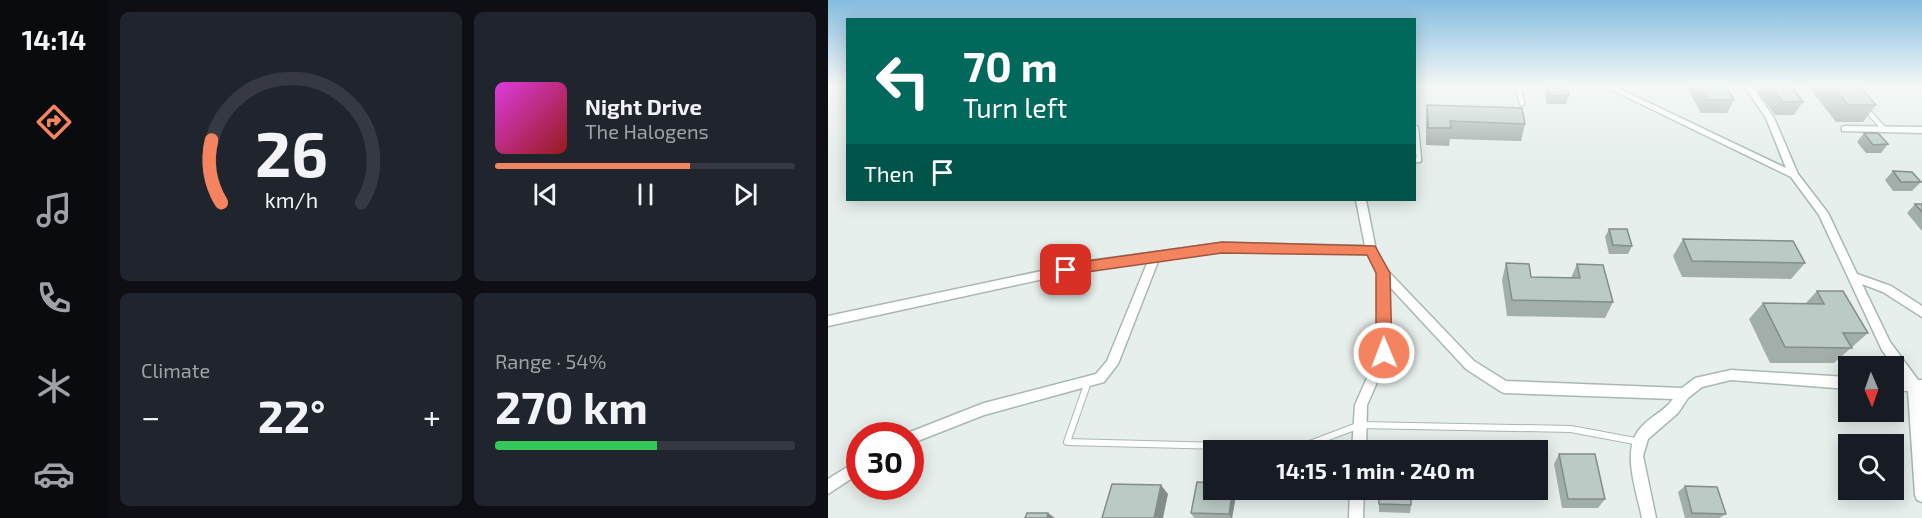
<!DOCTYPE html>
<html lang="en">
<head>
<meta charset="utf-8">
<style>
  body { margin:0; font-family:"Exo 2",sans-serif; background:#20242c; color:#f1f3f6; height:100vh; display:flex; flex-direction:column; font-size:22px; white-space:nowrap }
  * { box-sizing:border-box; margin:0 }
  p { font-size:20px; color:#9ea1a6 }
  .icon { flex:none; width:33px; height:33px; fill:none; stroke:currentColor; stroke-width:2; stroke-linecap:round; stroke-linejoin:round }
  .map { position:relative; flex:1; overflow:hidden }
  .side { display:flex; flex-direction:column; gap:12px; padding:12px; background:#0d0f14; width:720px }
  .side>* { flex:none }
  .banner { position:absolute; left:18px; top:18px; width:570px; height:183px; border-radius:0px; box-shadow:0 3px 15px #0003; background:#00695c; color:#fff; overflow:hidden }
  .needle { width:39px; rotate:178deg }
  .fabs { position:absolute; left:1010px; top:356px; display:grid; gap:12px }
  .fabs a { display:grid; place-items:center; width:66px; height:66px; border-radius:0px; background:#171b24; box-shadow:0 3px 15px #0003; font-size:30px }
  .speed { position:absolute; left:18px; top:422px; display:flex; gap:12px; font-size:30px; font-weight:700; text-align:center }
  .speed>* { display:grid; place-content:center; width:78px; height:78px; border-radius:50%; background:#171b24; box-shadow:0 3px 15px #0003; line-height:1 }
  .speed .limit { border:9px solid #d22; background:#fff; color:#111 }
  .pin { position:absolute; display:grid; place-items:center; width:51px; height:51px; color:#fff; margin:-26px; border-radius:12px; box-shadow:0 3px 9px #0006 }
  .me { position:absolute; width:66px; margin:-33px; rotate:359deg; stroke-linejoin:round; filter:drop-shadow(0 0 4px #0008) }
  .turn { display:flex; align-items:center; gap:21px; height:126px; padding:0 18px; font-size:27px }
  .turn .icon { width:78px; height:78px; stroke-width:2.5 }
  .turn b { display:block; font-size:42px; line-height:51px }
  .then { display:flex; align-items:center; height:57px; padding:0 18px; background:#0003; gap:12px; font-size:22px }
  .big { font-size:45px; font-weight:700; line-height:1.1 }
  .side .widget { flex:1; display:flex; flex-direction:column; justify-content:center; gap:9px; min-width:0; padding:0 21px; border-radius:9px; background:#20242c }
  .side .dial { align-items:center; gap:0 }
  .dial svg { height:156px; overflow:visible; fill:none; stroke:#363941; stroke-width:7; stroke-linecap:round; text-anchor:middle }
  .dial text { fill:#f1f3f6; stroke:none }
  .song { display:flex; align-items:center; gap:18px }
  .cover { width:72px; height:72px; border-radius:9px; background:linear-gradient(135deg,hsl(300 70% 55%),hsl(0 70% 35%)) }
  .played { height:6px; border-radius:3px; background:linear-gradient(90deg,#f4845f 65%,#363941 65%) }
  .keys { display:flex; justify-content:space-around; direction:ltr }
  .heat { display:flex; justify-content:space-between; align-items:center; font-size:33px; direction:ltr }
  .charge { height:9px; border-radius:4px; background:linear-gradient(90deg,#34c759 54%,#363941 0) }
  .side .tiles { flex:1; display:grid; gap:12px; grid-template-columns:repeat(2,1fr) }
  .trip { position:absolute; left:375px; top:440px; width:345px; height:60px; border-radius:0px; background:#171b24; box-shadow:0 3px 15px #0003; font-weight:700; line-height:60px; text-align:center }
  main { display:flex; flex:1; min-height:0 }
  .dock { display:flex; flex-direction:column; width:108px; justify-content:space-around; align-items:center; background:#090b0e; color:#9ea1a6 }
  .dock .icon { width:42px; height:42px }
  .dock .active { color:#f4845f }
  .dock b { font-size:27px; color:#f1f3f6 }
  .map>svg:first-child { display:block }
</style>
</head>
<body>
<main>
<nav class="dock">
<b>14:14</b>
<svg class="icon active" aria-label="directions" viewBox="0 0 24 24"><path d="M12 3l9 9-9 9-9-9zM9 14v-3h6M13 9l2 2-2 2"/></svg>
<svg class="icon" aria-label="music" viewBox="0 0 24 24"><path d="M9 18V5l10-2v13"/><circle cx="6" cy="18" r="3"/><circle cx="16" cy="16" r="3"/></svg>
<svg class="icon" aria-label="phone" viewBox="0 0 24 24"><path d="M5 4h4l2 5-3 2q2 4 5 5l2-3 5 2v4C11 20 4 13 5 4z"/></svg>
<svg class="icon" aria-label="climate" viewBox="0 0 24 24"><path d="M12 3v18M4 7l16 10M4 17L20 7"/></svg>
<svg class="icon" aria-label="car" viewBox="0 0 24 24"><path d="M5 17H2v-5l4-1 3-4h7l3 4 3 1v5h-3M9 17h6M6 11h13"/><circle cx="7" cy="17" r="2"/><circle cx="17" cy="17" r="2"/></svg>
</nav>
<section class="side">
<div class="tiles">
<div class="widget dial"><svg viewBox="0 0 100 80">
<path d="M14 69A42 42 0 1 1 86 69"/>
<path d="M14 69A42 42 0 0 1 9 37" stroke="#f4845f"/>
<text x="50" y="56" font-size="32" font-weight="700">26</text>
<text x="50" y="72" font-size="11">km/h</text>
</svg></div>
<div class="widget">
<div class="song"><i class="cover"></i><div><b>Night Drive</b><p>The Halogens</p></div></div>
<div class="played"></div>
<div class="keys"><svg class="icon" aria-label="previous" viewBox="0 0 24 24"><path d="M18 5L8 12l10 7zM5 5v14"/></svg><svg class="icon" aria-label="pause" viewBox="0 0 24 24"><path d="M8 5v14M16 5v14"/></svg><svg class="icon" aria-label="next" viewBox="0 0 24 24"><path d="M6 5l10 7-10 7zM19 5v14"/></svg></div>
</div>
<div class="widget"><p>Climate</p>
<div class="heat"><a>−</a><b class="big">22°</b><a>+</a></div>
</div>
<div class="widget"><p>Range · 54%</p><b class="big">270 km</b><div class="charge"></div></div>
</div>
</section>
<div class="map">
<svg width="1094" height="518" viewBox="0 0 1094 518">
  <rect width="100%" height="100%" fill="#e6efeb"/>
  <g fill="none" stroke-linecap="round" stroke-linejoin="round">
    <defs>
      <g id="lane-far1">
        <polyline points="690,86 694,103"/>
        <polyline points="1037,108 1056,129"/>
        <polyline points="586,160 591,160 588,128"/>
      </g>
      <polyline id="lane" points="260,382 239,442 471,448 532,425 743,429 812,442"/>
      <g id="street">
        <polygon points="776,86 786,86 958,168 938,118 916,86 924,86 946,118 970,174 1000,213 1029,274 1063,286 1094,306 1094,317 1055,292 1034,284 1062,342 1090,380 1094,380 1094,502 1089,500 1087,495 1080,391 1065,390 1065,378 1075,379 1054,350 991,215 963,177"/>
        <polygon points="1017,126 1094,127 1094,133 1014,131 1014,127"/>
        <path d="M528 200H538L548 250 559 270 646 361 678 381 854 388 867 378 903 370 1020 377V389L903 380 874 387 860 398 850 413 820 439 815 456 828 518H814C809 493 794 453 810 431 819 418 836 412 845 399L676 393 672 391 638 369 561 286 562 353 539 405 538 450H524L527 405 550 353V273L540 254 394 251 331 259 290 364 276 382 156 415 82 444V435H77V434L156 403 268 374 279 361 320 261 261 269 0 326V316L261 261 394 243 537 246Z"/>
        <polygon points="32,459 32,473 0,494 0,479"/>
        <polygon points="522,489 536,489 535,518 521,518"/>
      </g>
    </defs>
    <!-- lane-far1 casing -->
    <use href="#lane-far1" stroke="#a8b8b2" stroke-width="7"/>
    <!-- lane casing -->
    <use href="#lane" stroke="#a8b8b2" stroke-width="8"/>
    <!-- street casing -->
    <use href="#street" stroke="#a8b8b2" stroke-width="3"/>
    <!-- lane-far1 -->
    <use href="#lane-far1" stroke="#fff" stroke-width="4.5"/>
    <!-- lane -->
    <use href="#lane" stroke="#fff" stroke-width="6"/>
    <!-- street -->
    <use href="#street" fill="#fff" fill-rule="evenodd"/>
  </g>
  <!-- wall -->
  <g fill="#a1aea9">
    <polygon points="719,86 741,95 738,104 719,104 717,95"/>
    <polygon points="858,86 898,86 906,100 899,113 873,113"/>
    <polygon points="925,86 963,86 975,102 966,115 947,115"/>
    <polygon points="980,86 1031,86 1048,105 1035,122 1008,122"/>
    <polygon points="599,105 697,124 693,141 622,139 621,146 598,145 598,122"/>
    <polygon points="1036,133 1060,144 1053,153 1038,153 1029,142"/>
    <polygon points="1065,171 1093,182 1084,191 1065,191 1057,180"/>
    <polygon points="1087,204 1094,204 1094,231 1079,213"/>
    <polygon points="781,229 804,246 800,254 781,254 777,237"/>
    <polygon points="855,239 977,263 963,279 854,277 845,256"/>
    <polygon points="678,263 703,277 743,278 749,264 785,302 777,318 679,316 674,280"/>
    <polygon points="989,291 1040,333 1006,363 942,363 921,319 935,303 977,304"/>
    <polygon points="731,454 777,499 770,508 734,508 726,464"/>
    <polygon points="1020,475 1020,489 1041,489 1043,493 1038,497 1022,496 1015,479"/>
    <polygon points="857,486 898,514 892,518 857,518 850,492"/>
    <polygon points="409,489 404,518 366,518 363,513"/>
    <polygon points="551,489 583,505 582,513 551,512"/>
  </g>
  <!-- shaded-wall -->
  <g fill="#838d89">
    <polygon points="333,485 340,494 335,518 326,518"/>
    <polygon points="405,489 409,489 404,518 403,518 401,514"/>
    <polygon points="220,513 227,518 219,518"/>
  </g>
  <!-- building -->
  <g fill="#bbcac4" stroke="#838d89" stroke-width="1.5">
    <polygon points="719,86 738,86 741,95 722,96"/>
    <polygon points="872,86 898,86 906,100 879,100"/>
    <polygon points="942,86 963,86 975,102 955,102"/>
    <polygon points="1005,86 1031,86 1048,105 1020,105"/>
    <polygon points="599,105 694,108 697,124 622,121 623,128 600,128"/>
    <polygon points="1036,133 1050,133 1060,144 1045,145"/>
    <polygon points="1065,171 1084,172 1093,182 1073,182"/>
    <polygon points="1087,204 1094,204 1094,212"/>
    <polygon points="781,229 799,229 804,246 785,245"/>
    <polygon points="855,239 965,241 977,263 864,261"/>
    <polygon points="678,263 701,264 703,277 752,278 749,264 775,265 785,302 684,300"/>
    <polygon points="989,291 1015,291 1040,333 1015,333 1024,348 957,347 935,303 996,304"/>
    <polygon points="731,454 767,454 777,499 740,499"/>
    <polygon points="369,482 386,483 386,489 405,489 401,514 363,513"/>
    <polygon points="284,484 333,485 326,518 274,518"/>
    <polygon points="857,486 889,487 898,514 864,513"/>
    <polygon points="551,489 583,489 583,505 551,504"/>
    <polygon points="1026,489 1041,489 1043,493 1028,493"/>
    <polygon points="199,513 220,513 219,518 197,518"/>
  </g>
  <!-- sky -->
  <linearGradient id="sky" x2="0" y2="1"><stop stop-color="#84bce0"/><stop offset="0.54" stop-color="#f4f8f6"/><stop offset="1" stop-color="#f4f8f6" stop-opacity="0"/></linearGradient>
  <rect width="1094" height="159" fill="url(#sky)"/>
  <!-- route -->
  <polygon fill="#f4845f" stroke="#9f563e" stroke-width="1.5" points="394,242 547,246 562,273 564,353 561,357 556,359 550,357 548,353 548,273 539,255 394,253 238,275 232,270 238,264"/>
</svg>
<div class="fabs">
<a><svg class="needle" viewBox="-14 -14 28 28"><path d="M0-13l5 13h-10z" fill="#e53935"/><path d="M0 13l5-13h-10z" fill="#9ea1a6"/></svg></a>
<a><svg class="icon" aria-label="search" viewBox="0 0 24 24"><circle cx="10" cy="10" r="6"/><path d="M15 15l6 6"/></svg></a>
</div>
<div class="speed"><div class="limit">30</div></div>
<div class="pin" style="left:238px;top:270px;background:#d93025"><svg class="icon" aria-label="arrive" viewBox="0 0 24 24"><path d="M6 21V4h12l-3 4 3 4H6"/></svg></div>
<svg class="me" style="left:556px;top:353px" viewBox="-20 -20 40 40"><circle r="17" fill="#f4845f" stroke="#fff" stroke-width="3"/><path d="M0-11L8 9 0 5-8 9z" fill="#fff"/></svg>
<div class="trip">14:15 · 1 min · 240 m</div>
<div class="banner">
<div class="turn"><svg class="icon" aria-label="left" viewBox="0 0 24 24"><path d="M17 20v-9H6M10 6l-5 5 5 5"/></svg><div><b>70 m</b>Turn left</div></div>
<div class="then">Then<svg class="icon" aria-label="arrive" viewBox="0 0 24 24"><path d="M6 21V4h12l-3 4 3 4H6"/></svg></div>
</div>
</div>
</main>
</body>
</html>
